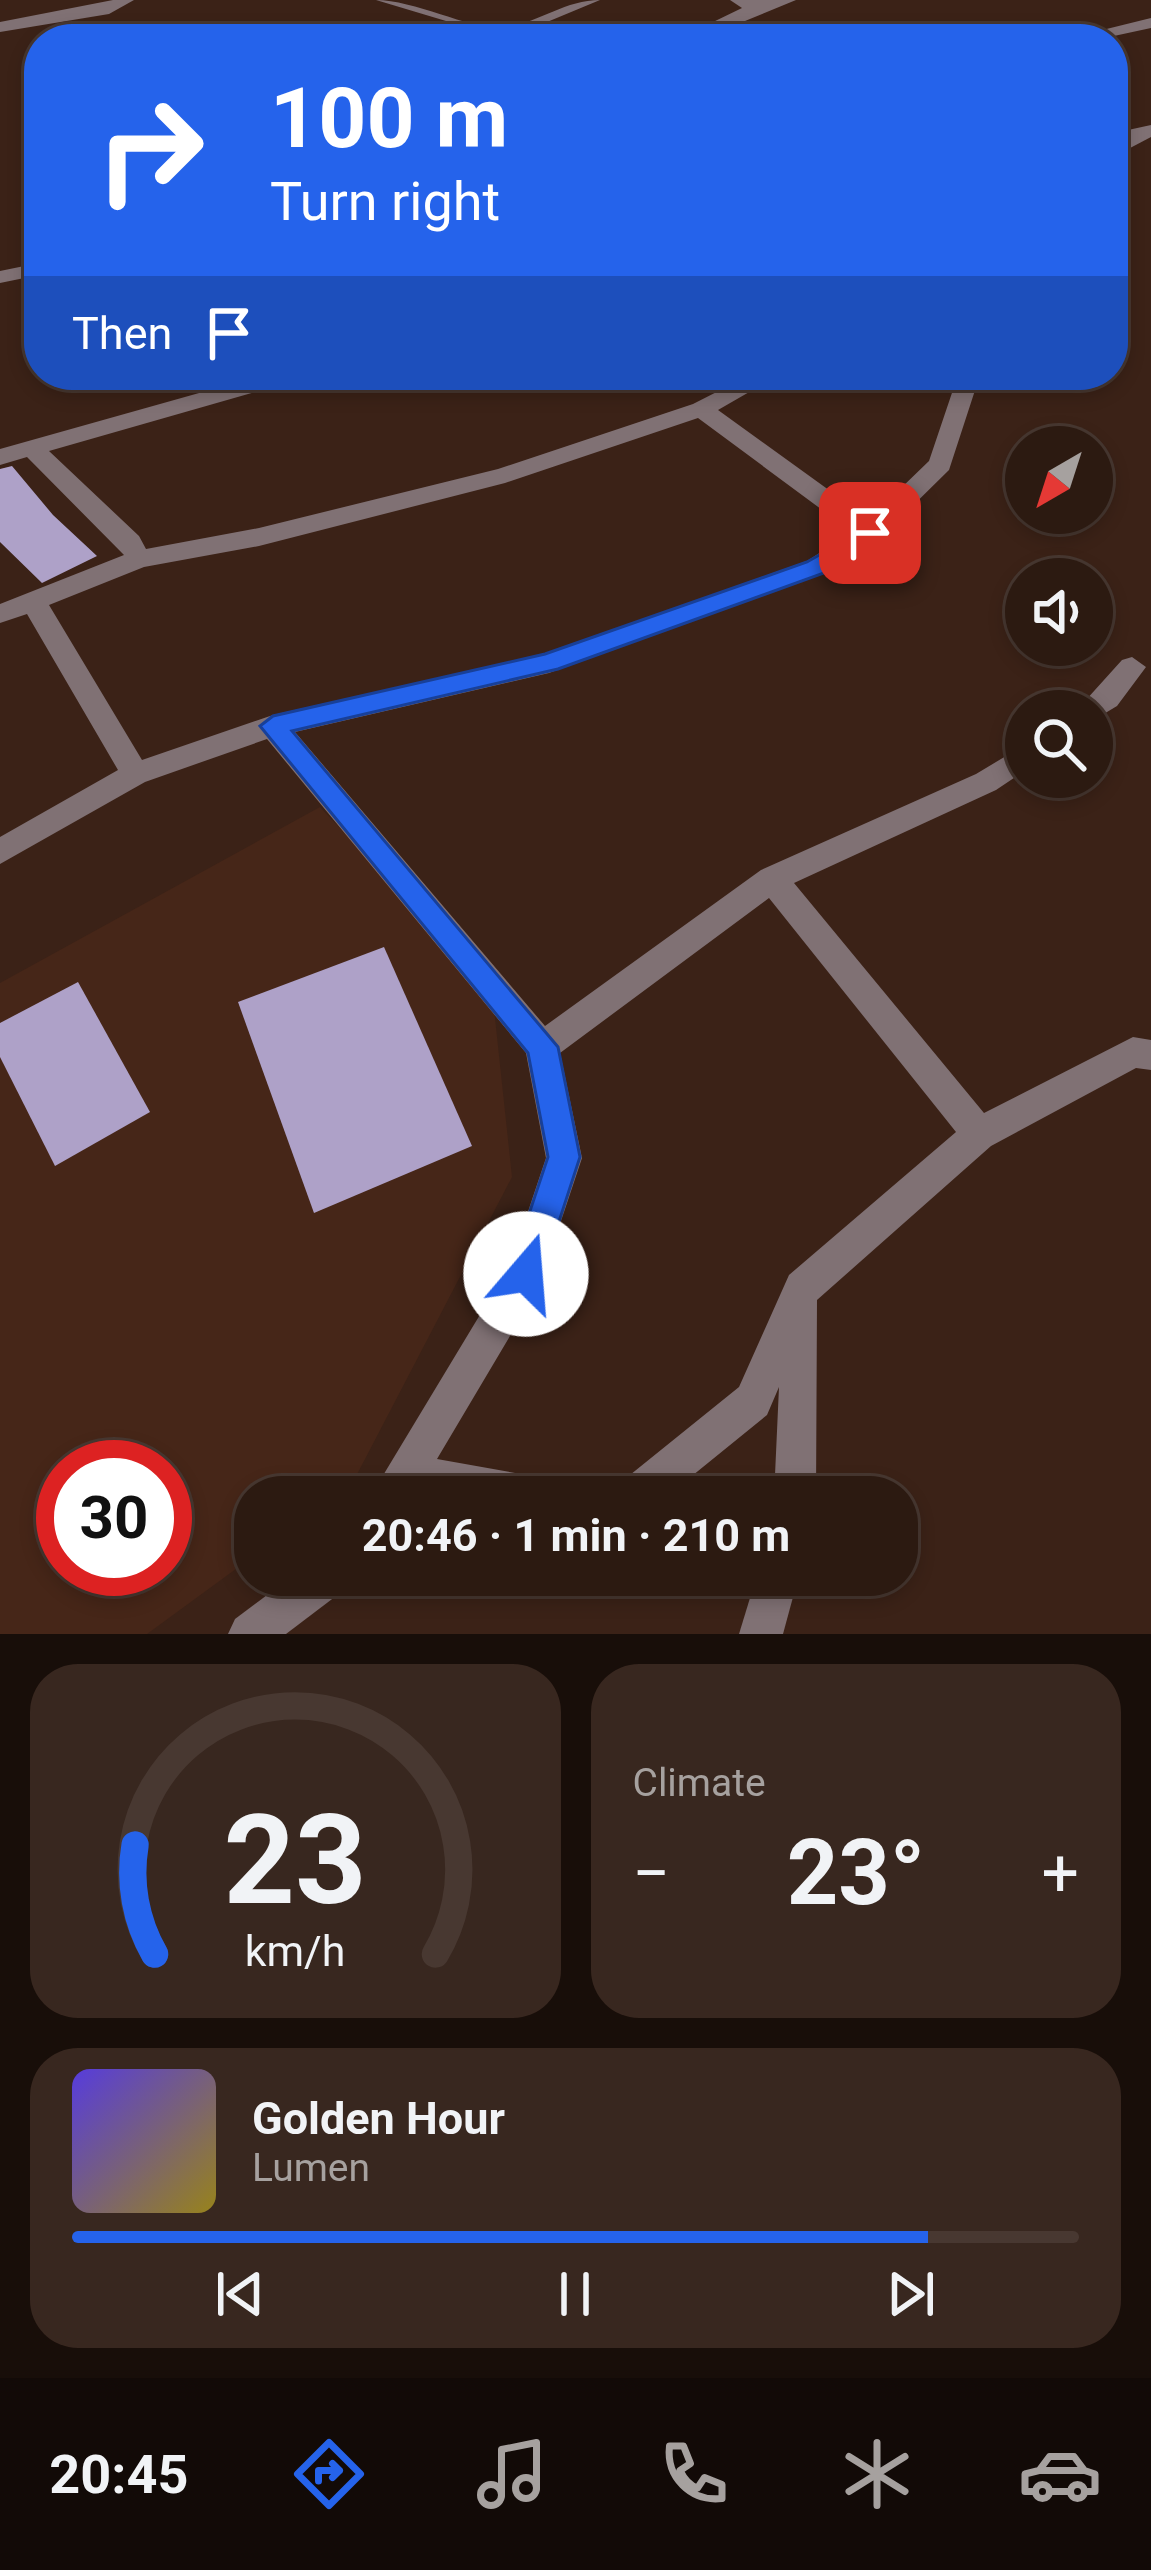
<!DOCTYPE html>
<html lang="en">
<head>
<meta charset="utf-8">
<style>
  body { margin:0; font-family:Roboto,sans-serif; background:#38271f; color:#f1f3f6; height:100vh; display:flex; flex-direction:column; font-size:45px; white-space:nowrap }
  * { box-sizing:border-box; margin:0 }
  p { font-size:39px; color:#a6a19f }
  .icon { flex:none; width:66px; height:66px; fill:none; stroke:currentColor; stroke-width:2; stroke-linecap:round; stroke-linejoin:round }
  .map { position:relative; height:1634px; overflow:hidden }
  .details { display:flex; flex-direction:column; gap:30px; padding:30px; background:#180e09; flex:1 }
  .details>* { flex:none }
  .guide { position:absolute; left:24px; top:24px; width:1104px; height:366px; border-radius:48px; box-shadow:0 6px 18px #0003,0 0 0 3px #483831; background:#2563eb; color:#fff; overflow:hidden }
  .needle { width:78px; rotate:219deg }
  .controls { position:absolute; left:1005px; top:426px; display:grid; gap:24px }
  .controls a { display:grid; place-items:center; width:108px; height:108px; border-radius:50%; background:#2c1a11; box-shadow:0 6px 18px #0003,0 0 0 3px #483831; font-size:60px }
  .speed { position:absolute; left:36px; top:1440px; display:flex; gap:24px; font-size:60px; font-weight:700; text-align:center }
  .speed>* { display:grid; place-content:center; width:156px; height:156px; border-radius:50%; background:#2c1a11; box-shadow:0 6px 18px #0003,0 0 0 3px #483831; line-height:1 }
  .speed .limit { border:18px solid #d22; background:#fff; color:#111 }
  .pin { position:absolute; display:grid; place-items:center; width:102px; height:102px; color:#fff; margin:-51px; border-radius:24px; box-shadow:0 6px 18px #0006 }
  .me { position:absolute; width:132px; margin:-66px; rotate:18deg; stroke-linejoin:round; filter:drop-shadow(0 0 9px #0008) }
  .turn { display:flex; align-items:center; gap:42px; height:252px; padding:0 48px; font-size:54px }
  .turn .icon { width:156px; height:156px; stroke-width:2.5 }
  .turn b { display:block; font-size:84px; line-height:102px }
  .then { display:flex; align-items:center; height:114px; padding:0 48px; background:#0003; gap:24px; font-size:45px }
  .big { font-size:90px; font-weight:700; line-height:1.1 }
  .details .tile { flex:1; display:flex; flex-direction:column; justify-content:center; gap:18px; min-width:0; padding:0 42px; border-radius:48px; background:#38271f }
  .details .dial { align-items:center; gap:0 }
  .dial svg { height:312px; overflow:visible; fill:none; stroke:#483831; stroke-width:7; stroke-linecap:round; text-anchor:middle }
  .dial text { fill:#f1f3f6; stroke:none }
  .song { display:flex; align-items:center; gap:36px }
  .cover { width:144px; height:144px; border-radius:18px; background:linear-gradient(135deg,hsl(250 70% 55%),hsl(50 70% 35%)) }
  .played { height:12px; border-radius:6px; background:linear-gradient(90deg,#2563eb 85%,#483831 85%) }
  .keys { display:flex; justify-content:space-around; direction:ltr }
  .heat { display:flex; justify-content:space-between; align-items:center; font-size:66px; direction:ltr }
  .details .tiles { flex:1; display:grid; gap:30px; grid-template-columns:1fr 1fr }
  .tile:last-child { grid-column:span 2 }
  .trip { position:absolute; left:234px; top:1476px; width:684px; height:120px; border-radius:48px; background:#2c1a11; box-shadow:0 6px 18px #0003,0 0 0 3px #483831; font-weight:700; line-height:120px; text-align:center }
  .tabs { display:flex; height:192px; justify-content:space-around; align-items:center; background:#120a07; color:#a6a19f }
  .tabs .icon { width:84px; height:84px }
  .tabs .on { color:#2563eb }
  .tabs b { font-size:54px; color:#f1f3f6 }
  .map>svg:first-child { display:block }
</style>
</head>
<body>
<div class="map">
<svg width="1151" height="1634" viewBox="0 0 1151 1634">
  <rect width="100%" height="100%" fill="#3b2217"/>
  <!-- built -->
  <path fill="#462618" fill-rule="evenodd" d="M320 807 492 990 512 1177 352 1484 334 1497H255V1555L147 1634H0V983ZM63 1467H165V1569H63Z"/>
  <!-- building -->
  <g fill="#aea1c8">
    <polygon points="12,466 53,515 97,556 42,583 0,542 0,469"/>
    <polygon points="384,947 472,1146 314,1213 238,1002"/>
    <polygon points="78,982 150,1112 55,1166 0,1057 0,1023"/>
  </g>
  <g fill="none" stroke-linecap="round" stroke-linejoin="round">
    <!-- minor -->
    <g fill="#807174" fill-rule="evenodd">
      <polygon points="113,0 134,0 109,14 0,32 0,22"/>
      <path d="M376 0C415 0 478 32 502 28 537 24 564 0 600 0L506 39Z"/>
      <polygon points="730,0 796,0 701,39 678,39 742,8"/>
      <polygon points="1151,18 1151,28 1100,39 1066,39"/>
      <polygon points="1151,125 1151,137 1113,157 1113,142 1128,130"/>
      <polygon points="39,263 39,275 0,283 0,271"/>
      <path d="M263 375H300L297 380 49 451 139 536 146 549 259 528 498 469 693 404 750 375H779L718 410 869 519 929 461 958 375H980L949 470 879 539 825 573 549 673 295 732 545 1026 761 870 976 774 1026 744V770L996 790 794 883 984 1113 1133 1037 1151 1040V1070L1136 1068 991 1146 817 1300 816 1497H774L779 1387 767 1415 666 1497H613L620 1483 739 1387 789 1275 956 1132 769 898 560 1053 582 1158 539 1287 437 1459 532 1476 546 1483 553 1497H370L510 1265 546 1158 526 1053 267 739 145 782 0 864V837L118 770 27 614 0 623V604L124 555 27 457 0 465V449ZM698 418 852 532 807 561 545 654 273 715 142 760 49 605 144 567 259 546 505 483Z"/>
      <polygon points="1132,657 1146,667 1117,706 1092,721 1092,711 1076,711 1122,660"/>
      <polygon points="294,1575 350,1575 344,1590 286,1634 228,1634 235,1619"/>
      <polygon points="757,1575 799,1575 783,1634 739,1634"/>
    </g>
  </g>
  <!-- route -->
  <polygon fill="#2563eb" stroke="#184099" stroke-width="3" points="870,526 882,533 878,539 824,573 558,669 292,731 558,1047 580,1157 538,1286 526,1291 514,1286 509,1274 548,1157 528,1053 260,726 273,716 545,654 807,562"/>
</svg>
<div class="controls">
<a><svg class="needle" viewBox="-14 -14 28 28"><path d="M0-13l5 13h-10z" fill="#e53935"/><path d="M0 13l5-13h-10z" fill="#a6a19f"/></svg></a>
<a><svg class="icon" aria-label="sound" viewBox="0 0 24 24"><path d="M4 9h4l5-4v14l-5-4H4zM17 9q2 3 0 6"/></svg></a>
<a><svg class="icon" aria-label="search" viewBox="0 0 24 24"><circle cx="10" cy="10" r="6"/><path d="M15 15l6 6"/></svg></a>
</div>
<div class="speed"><div class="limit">30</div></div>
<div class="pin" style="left:870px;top:533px;background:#d93025"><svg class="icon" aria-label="arrive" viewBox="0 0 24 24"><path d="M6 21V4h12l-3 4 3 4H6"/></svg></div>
<svg class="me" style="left:526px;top:1274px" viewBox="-20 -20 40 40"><circle r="19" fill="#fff"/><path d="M0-13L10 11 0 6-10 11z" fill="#2563eb"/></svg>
<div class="trip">20:46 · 1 min · 210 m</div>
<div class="guide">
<div class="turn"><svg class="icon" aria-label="right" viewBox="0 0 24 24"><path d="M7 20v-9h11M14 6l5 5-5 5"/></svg><div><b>100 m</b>Turn right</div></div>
<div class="then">Then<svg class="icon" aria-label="arrive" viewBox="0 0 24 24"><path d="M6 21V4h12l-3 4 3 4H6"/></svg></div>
</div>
</div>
<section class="details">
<div class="tiles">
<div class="tile dial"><svg viewBox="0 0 100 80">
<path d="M14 69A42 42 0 1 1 86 69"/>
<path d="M14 69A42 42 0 0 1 9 41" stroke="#2563eb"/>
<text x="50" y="56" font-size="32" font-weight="700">23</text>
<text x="50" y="72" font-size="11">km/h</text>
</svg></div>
<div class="tile"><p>Climate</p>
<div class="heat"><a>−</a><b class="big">23°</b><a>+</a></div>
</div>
<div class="tile">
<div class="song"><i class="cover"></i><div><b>Golden Hour</b><p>Lumen</p></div></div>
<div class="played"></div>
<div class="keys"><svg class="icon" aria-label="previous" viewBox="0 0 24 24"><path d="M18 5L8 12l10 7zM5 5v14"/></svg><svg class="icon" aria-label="pause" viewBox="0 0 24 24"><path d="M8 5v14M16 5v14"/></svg><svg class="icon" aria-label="next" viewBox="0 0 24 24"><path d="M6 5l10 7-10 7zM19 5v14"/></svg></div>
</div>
</div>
</section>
<nav class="tabs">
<b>20:45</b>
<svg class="icon on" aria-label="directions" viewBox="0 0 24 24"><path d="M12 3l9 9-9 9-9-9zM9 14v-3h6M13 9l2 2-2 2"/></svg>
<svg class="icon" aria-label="music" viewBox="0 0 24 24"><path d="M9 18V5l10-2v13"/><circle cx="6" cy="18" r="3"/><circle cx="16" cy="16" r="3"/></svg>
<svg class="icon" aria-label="phone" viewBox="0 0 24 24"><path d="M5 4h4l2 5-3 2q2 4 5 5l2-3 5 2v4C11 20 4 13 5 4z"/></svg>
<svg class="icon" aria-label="climate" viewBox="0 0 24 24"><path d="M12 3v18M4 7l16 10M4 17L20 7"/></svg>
<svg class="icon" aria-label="car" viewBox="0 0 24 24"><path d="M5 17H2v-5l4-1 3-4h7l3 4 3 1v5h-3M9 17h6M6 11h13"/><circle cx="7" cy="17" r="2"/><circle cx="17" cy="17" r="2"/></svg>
</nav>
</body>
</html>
